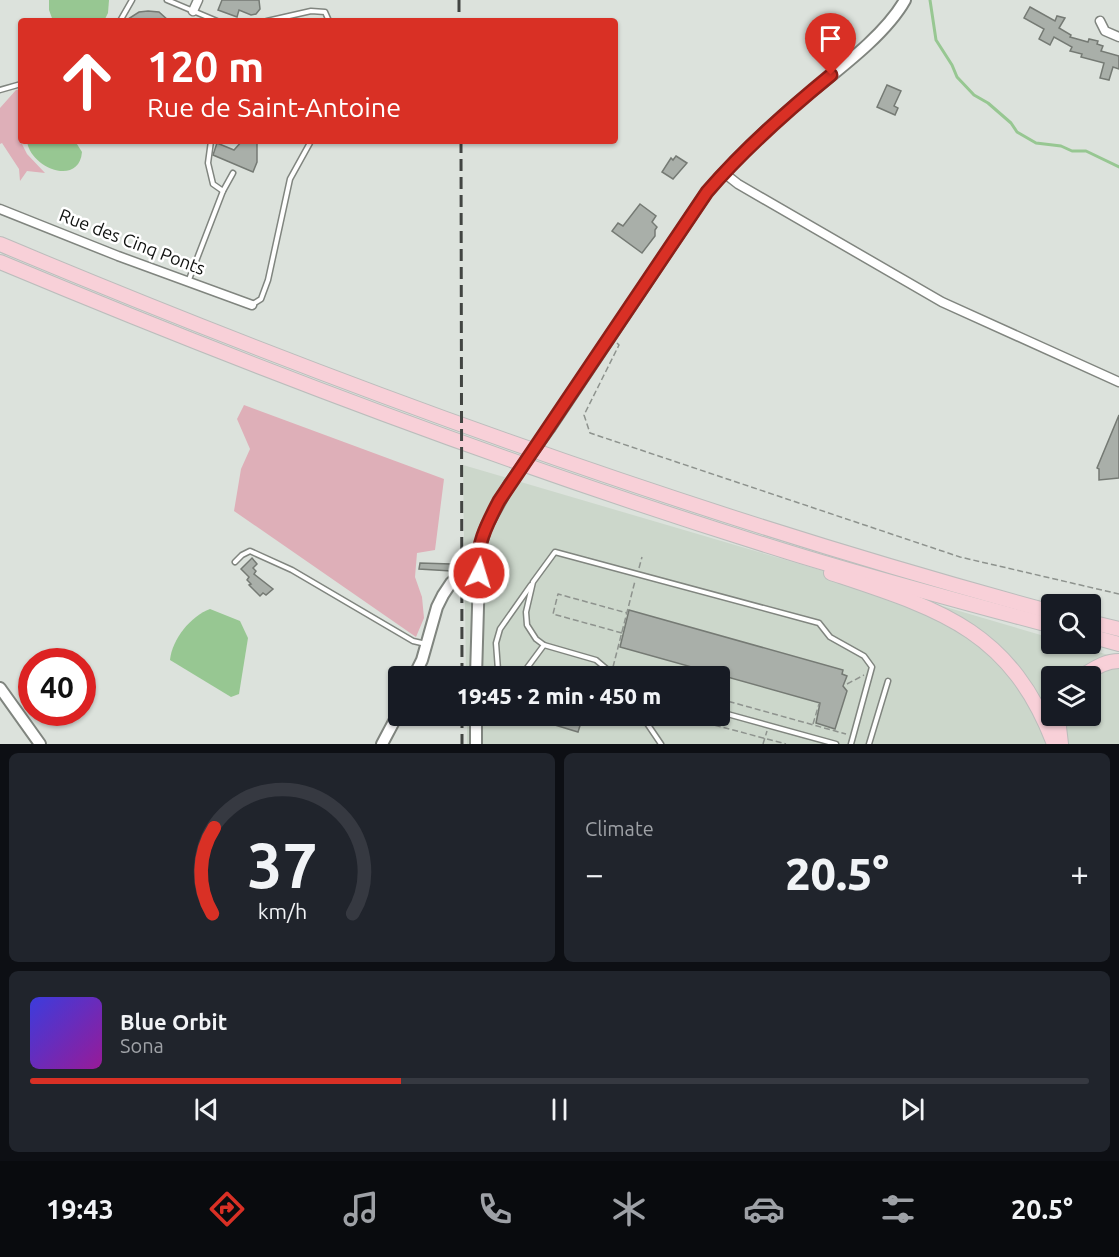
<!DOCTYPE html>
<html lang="en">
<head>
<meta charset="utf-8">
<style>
  body { margin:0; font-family:Ubuntu,sans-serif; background:#20242c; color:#f1f3f6; height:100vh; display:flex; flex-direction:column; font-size:22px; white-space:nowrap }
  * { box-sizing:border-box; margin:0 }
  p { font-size:20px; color:#9ea1a6 }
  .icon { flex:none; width:33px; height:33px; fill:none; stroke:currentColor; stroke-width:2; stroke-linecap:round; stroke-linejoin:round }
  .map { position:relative; height:744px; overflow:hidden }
  .side { display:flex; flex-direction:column; gap:9px; padding:9px; background:#0d0f14; flex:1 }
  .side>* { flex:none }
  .banner { position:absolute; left:18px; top:18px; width:600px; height:126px; border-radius:6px; box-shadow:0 2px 4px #0004; background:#d93025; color:#fff; overflow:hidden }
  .fabs { position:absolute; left:1041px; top:594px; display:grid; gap:12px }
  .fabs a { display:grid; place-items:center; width:60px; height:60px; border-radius:6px; background:#171b24; box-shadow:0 2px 4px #0004; font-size:30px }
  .speed { position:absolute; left:18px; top:648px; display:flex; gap:12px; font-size:30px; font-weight:700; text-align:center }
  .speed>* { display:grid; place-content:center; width:78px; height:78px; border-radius:50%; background:#171b24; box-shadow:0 2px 4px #0004; line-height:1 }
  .speed .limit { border:9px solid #d22; background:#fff; color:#111 }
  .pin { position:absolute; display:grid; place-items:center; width:51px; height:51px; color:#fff; margin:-62px -26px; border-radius:50% 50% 50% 0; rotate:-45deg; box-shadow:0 0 6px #0007 }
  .pin .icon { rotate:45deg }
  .me { position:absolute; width:66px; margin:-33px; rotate:5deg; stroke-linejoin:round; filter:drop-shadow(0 0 4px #0008) }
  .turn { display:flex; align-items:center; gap:21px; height:126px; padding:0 30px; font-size:27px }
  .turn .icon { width:78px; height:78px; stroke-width:2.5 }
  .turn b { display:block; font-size:42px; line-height:51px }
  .big { font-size:45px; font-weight:800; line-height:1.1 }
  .side .tile { flex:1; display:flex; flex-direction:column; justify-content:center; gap:9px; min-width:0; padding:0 21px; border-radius:9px; background:#20242c }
  .side .dial { align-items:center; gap:0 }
  .dial svg { height:156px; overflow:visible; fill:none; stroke:#363941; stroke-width:7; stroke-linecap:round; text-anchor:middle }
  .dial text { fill:#f1f3f6; stroke:none }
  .song { display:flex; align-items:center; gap:18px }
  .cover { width:72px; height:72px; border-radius:9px; background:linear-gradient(135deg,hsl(240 70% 55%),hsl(300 70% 35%)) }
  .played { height:6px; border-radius:3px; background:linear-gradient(90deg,#d93025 35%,#363941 35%) }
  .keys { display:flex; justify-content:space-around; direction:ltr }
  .heat { display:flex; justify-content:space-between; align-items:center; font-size:33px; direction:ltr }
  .side .tiles { flex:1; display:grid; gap:9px; grid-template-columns:1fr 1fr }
  .tile:last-child { grid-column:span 2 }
  .trip { position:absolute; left:388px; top:666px; width:342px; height:60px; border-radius:6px; background:#171b24; box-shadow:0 2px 4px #0004; font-weight:800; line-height:60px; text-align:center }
  .tab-bar { display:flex; height:96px; justify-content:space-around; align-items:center; background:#090b0e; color:#9ea1a6 }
  .tab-bar .icon { width:42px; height:42px }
  .tab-bar .active { color:#d93025 }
  .tab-bar b { font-size:27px; color:#f1f3f6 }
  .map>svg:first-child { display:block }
</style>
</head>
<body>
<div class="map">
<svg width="1119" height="744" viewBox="0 0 1119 744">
  <rect width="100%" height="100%" fill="#dce2dc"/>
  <!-- built -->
  <path fill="#ccd7cb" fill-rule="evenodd" d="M463 465 1051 638 1052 644H1070L1119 658V744H467V716H720V676H466ZM1052 676H1090V716H1052Z"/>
  <!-- green -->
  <g fill="#deafb8">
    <polygon points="16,90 21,90 21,130 18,136 27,154 45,173 27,171 20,181 19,169 2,143 0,144 0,108"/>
    <polygon points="244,405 444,479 435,550 417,553 415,577 422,597 424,618 416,637 234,511 241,469 250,449 237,419"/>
  </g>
  <!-- water -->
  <g fill="#97c792">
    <polygon points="49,0 109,0 108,13 104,21 53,21 49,10"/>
    <path d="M27 141H75L82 152C79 187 30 168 27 141Z"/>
    <path d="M210 609 240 621 248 638 239 694 231 697 170 660C172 639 191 616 210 609Z"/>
  </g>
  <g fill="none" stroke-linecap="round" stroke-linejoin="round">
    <!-- stream -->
    <polyline stroke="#97c792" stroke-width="3" points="930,0 936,40 952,65 957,77 974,95 988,103 1011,123 1017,132 1036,143 1061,146 1072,151 1086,151 1119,167"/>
  </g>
  <!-- building -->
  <g fill="#a9afa9" stroke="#757a74" stroke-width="1.5">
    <polygon points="222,0 259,0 260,9 256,14 251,15 239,10 237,17 218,10"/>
    <polygon points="1030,7 1055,21 1057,16 1065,18 1059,28 1071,35 1070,37 1088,42 1089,39 1098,41 1097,44 1103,46 1101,51 1119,56 1119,69 1113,67 1109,80 1100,78 1104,63 1081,57 1082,54 1070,51 1072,47 1054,37 1050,45 1039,39 1044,29 1024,18"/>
    <polygon points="148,11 159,12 169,21 125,21 139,12"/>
    <polygon points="887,85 901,91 894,106 898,108 895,115 877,107"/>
    <polygon points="242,141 257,141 257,162 253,172 213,155 217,143 234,150"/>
    <polygon points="676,156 687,163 673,179 662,172 671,158 673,160"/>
    <polygon points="640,204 656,216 652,222 657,227 655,230 655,236 642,253 612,231 618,223 623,226"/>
    <polygon points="1119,415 1119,478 1099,480 1099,469 1097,468"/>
    <polygon points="252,558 257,564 253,568 256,571 254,574 273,589 266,595 263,593 260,596 249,585 251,584 247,580 249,577 241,569"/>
    <polygon points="420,563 451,564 451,571 419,569"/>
    <polygon points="629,610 843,670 842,674 847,676 843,686 847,691 835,729 816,723 820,703 620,647"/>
    <polygon points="547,716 583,716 578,732 545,722"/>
  </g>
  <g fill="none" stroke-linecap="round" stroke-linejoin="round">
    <defs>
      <g id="service">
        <polyline points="167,0 217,21"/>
        <polyline points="120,21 132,0"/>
        <polyline points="267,21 311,11 325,12 329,21"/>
        <polyline points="0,90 21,84"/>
        <polyline points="211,141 208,163 213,184 223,191 233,173"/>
        <polyline points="188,282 223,191"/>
        <polyline points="253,304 261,299 268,280 290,179 311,141"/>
        <polyline points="235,562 242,555 250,551 292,570 413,641 426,644"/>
        <polyline points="531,585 500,629 496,643 498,670 521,676 544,645"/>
        <polyline points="615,676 596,660 544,645 536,639 527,625 526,612 533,582 555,552 819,623 830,637 864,656 872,667 851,744"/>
        <polyline points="720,712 836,744"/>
        <polyline points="642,716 661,744"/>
        <polyline points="869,744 888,681"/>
      </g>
      <g id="minor">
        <polyline points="193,11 198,0"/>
        <polyline points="1100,21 1105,31 1119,37"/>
        <polyline points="724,173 738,184 942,302 1119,382"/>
        <polyline points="0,209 118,256 252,305"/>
      </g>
      <g id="tertiary">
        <path d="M550 427 707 192C732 163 759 136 788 111 823 80 882 41 905 0"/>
        <polyline points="414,676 422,660 437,607 443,595 451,583 476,560 486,527 509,485"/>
        <polyline points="476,676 479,573 476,560"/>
        <polyline points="0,688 40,744"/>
        <polyline points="476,716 476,744"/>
        <polyline points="382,744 399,712"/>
      </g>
      <g id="trunk">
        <path d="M0 244C343 388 692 515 1052 612"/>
        <path d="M0 262C258 370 520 469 788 552 875 579 963 602 1052 626"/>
        <path d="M831 573C939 609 1010 629 1054 744"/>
        <polyline points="1090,622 1119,629"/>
        <polyline points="1090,636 1119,644"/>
        <path d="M1082 676C1094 669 1104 661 1119 661"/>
        <polyline points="1060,716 1059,727 1061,744"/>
      </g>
    </defs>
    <!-- service casing -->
    <use href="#service" stroke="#80857f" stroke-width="7"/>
    <!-- minor casing -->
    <use href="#minor" stroke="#80857f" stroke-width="11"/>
    <!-- tertiary casing -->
    <use href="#tertiary" stroke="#80857f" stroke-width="14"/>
    <!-- trunk casing -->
    <use href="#trunk" stroke="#bcbdbc" stroke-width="16"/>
    <!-- path -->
    <g stroke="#8e938e" stroke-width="1.5" stroke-dasharray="6 3" stroke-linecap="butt">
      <polyline points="617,343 619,345 584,415 590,433 960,557 1119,594"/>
      <polyline points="639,568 642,557"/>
      <polyline points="622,633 553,614 558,594 627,613"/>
      <polyline points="613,667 635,581"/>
      <polyline points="622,672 638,676"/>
      <polyline points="847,684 864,675"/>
      <polyline points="720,699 846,734"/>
      <polyline points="680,716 786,744"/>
      <polyline points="813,724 819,704"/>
      <polyline points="763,744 767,731"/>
    </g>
    <!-- service -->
    <use href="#service" stroke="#fff" stroke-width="4"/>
    <!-- minor -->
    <use href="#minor" stroke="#fff" stroke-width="8"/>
    <!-- tertiary -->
    <use href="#tertiary" stroke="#fff" stroke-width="10"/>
    <!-- trunk -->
    <use href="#trunk" stroke="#f8d0d8" stroke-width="14"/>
    <!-- rail -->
    <g stroke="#424542" stroke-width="3" stroke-dasharray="12 6" stroke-linecap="butt">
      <polyline points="459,0 459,21"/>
      <polyline points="461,141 462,676"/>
      <polyline points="462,716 462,744"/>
    </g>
    <defs>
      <polyline id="tertiary-bridge" points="509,485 550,427"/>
    </defs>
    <!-- tertiary-bridge casing -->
    <use href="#tertiary-bridge" stroke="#80857f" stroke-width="14" stroke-linecap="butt"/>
    <!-- tertiary-bridge -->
    <use href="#tertiary-bridge" stroke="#fff" stroke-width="10"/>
  </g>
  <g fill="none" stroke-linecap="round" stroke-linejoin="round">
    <defs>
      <path id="route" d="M479 573C474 548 488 522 499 501L707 192C744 149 787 111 831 75"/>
    </defs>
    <!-- route casing -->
    <use href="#route" stroke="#8d1f18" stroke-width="15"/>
    <!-- route -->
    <use href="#route" stroke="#d93025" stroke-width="10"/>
  </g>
  <g text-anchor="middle" stroke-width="5" stroke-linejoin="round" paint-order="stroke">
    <!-- street labels -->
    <g font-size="18" fill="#101210" stroke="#fff">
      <text transform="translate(132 242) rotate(21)" y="6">Rue des Cinq Ponts</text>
    </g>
  </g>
</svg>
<div class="fabs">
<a><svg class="icon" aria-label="search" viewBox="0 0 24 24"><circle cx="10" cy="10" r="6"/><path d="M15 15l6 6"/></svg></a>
<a><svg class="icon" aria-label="layers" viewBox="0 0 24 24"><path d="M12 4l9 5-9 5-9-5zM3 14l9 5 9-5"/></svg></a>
</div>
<div class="speed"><div class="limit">40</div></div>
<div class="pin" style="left:831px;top:75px;background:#d93025"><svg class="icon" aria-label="arrive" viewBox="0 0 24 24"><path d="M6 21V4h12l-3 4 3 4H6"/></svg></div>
<svg class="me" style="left:479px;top:573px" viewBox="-20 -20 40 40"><circle r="17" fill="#d93025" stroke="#fff" stroke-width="3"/><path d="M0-11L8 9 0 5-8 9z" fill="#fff"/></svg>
<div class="trip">19:45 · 2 min · 450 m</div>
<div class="banner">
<div class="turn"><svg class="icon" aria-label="ahead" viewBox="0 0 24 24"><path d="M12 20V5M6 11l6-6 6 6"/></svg><div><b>120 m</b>Rue de Saint-Antoine</div></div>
</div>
</div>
<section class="side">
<div class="tiles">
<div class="tile dial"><svg viewBox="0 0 100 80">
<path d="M14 69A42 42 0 1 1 86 69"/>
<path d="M14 69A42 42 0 0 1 15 25" stroke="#d93025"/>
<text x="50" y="56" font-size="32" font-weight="700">37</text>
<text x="50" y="72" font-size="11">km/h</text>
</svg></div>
<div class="tile"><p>Climate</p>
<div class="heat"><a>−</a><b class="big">20.5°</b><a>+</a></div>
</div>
<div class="tile">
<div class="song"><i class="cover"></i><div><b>Blue Orbit</b><p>Sona</p></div></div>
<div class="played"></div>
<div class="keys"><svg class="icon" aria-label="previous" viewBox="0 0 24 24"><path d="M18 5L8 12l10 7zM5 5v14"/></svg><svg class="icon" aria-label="pause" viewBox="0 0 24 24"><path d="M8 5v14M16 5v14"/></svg><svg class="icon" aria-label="next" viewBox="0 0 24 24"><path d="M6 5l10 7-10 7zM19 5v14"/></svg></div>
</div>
</div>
</section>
<nav class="tab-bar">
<b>19:43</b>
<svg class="icon active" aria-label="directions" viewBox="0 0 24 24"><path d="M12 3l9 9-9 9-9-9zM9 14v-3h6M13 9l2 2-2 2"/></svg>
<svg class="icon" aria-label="music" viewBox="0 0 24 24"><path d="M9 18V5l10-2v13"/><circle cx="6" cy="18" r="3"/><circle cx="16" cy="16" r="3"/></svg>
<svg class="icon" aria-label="phone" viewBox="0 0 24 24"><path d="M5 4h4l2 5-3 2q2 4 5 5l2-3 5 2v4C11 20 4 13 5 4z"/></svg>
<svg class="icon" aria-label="climate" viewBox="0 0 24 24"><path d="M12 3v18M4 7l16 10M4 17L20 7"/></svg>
<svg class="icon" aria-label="car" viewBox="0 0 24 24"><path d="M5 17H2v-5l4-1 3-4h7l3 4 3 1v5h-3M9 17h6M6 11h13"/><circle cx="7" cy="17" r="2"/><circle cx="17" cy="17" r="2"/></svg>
<svg class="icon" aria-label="filters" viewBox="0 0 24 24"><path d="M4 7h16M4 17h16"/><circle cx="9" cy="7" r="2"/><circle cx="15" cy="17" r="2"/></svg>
<b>20.5°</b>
</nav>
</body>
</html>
